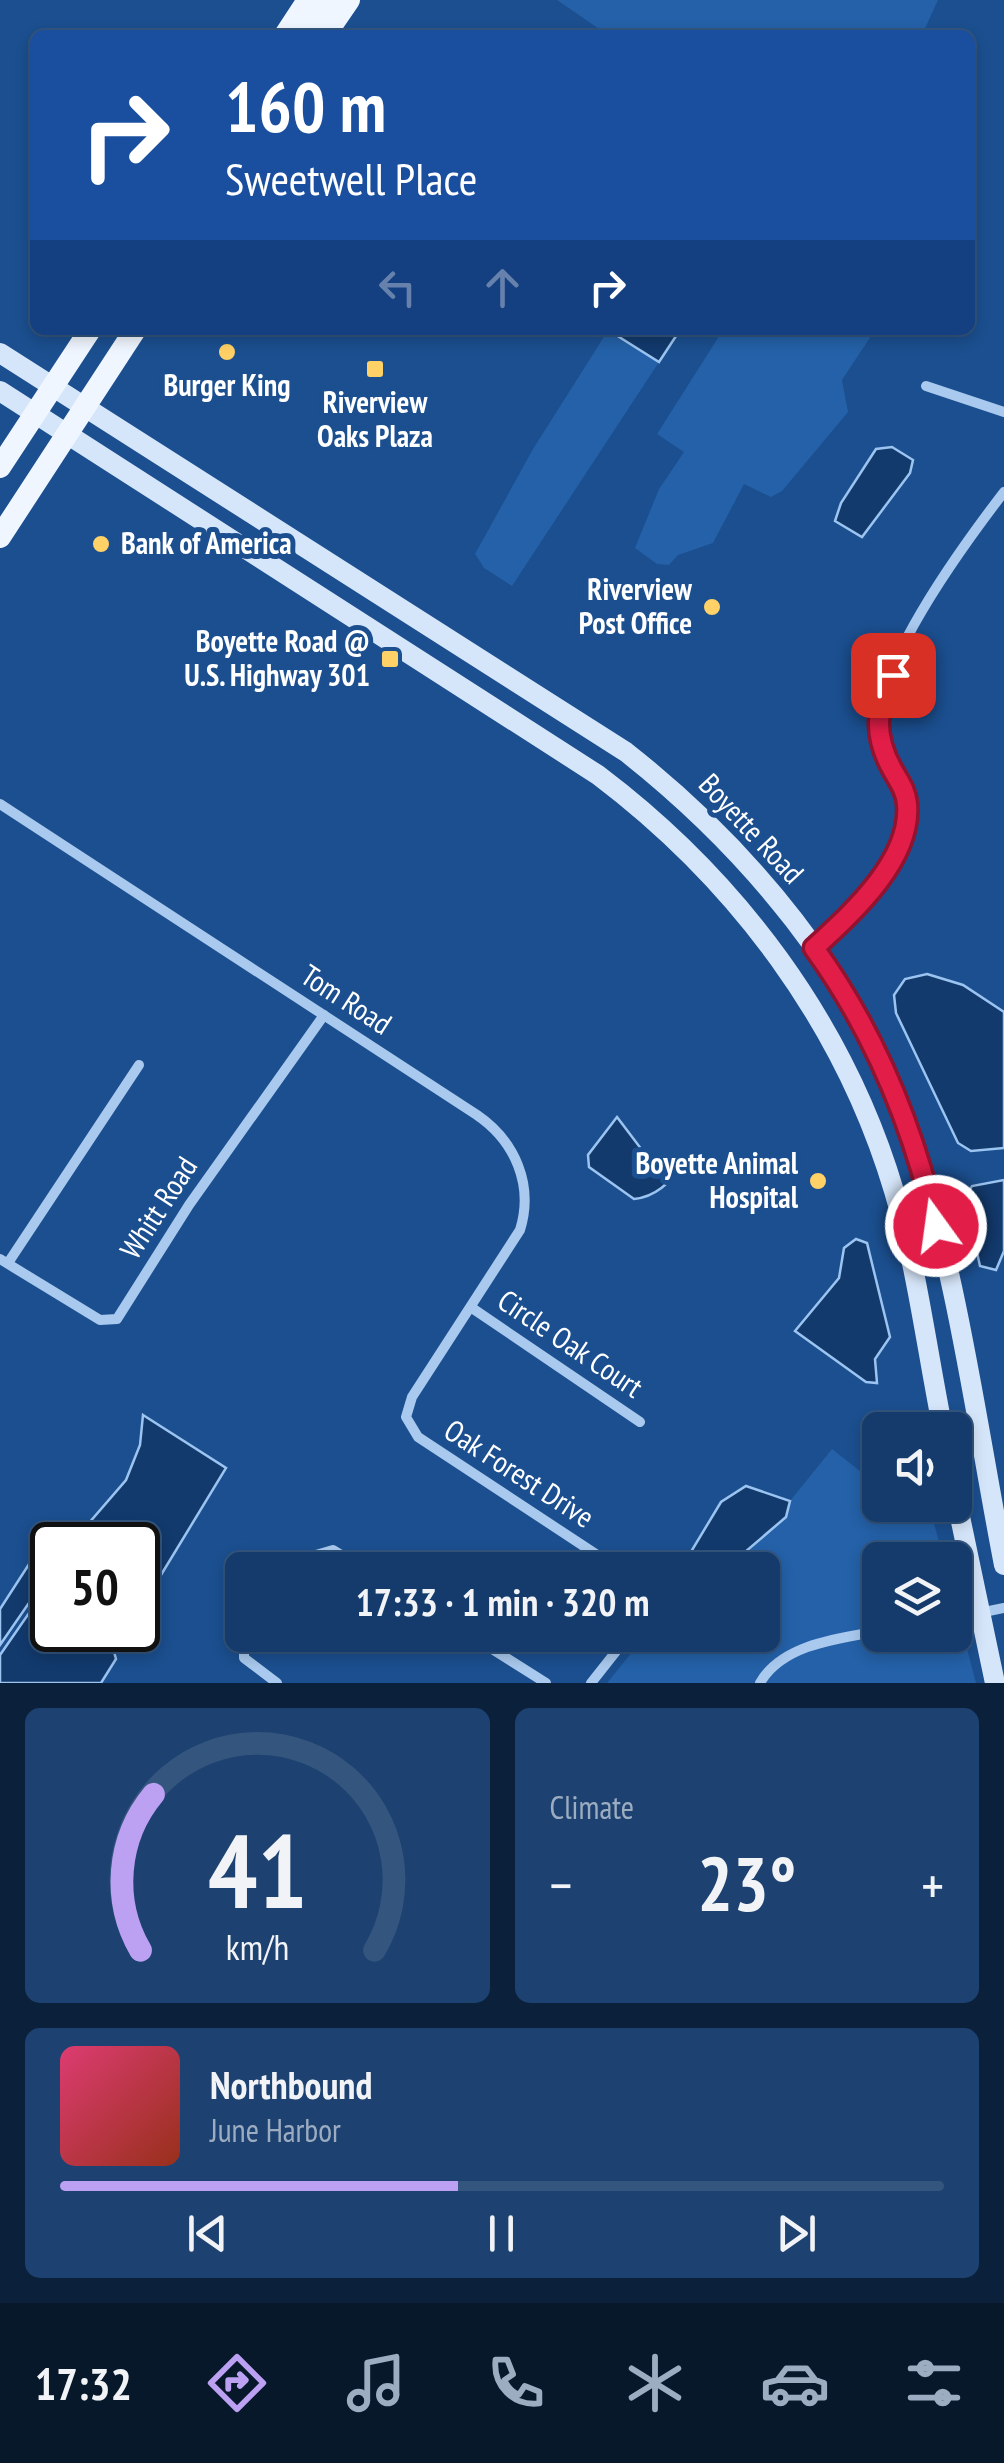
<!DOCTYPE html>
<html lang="en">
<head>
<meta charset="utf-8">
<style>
  body { margin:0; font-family:"PT Sans Narrow",sans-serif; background:#1d4271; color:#f1f3f6; height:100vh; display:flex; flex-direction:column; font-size:38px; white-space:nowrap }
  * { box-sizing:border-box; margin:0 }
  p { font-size:32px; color:#9dadc1 }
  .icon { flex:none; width:55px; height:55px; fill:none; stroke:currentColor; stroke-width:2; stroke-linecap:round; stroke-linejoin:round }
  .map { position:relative; height:1683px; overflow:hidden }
  .details { display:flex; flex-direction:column; gap:25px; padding:25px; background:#0b203b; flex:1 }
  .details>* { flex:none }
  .hud { position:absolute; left:30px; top:30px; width:945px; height:305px; border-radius:15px; box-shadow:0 5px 15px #0003,0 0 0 2px #33557e; background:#1a4fa0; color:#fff; overflow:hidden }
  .controls { position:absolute; left:862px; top:1412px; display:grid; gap:20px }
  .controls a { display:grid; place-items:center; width:110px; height:110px; border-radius:15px; background:#143b6b; box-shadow:0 5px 15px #0003,0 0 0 2px #33557e; font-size:50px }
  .speed { position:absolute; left:30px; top:1522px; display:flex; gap:20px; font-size:50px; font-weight:700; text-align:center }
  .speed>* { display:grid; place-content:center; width:130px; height:130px; border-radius:50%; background:#143b6b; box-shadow:0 5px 15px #0003,0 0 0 2px #33557e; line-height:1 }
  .speed .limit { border:5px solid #111; border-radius:15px; background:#fff; color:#111 }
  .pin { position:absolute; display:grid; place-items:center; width:85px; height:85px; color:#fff; margin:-42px; border-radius:20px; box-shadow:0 5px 15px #0006 }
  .me { position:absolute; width:110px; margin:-55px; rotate:346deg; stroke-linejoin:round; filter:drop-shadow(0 0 8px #0008) }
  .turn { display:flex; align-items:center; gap:35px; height:210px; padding:0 30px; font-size:45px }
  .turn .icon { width:130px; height:130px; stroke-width:2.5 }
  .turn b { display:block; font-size:70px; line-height:85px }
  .lanes { display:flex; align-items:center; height:95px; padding:0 30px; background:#0003; justify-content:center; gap:50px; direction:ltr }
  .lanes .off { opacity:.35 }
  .big { font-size:75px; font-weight:700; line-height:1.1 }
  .details .card { flex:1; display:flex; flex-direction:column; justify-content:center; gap:15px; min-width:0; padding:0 35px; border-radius:15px; background:#1d4271 }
  .details .dial { align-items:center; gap:0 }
  .dial svg { height:260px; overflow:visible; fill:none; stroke:#33557e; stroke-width:7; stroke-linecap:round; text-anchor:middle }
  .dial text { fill:#f1f3f6; stroke:none }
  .song { display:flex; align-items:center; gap:30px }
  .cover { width:120px; height:120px; border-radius:15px; background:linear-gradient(135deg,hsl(340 70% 55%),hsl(10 70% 35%)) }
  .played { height:10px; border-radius:5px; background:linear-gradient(90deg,#bca0f2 45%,#33557e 45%) }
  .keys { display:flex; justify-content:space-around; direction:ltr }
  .heat { display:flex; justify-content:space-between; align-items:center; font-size:55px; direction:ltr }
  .details .tiles { flex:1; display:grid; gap:25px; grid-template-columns:1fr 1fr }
  .card:last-child { grid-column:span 2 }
  .trip { position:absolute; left:225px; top:1552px; width:555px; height:100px; border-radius:15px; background:#143b6b; box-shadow:0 5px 15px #0003,0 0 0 2px #33557e; font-weight:700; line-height:100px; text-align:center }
  .dock { display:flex; height:160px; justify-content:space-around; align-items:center; background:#08182b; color:#9dadc1 }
  .dock .icon { width:70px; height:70px }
  .dock .active { color:#bca0f2 }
  .dock b { font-size:45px; color:#f1f3f6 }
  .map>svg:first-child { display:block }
</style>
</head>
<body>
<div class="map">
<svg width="1004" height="1683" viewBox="0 0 1004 1683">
  <rect width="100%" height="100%" fill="#1b4f8f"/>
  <!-- green -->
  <g fill="#2461a8">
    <polygon points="557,0 938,0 922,35 608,35"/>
    <polygon points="723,330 875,330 842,380 848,412 782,491 771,497 744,484 713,543 678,555 669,565 657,564 635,548 659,489 684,452 657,434"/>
    <polygon points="607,332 659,362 512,586 484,568 475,554 533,449"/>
    <polygon points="832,1449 880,1487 880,1505 929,1505 944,1560 880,1560 880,1635 955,1635 955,1603 976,1683 607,1683 646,1635 762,1635 762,1570 724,1570 786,1517 790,1501"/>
  </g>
  <!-- water -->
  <g fill="#123a6d" stroke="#9cc4f0" stroke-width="2.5">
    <polygon points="608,330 680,330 659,362"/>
    <polygon points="892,447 913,460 910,473 862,537 835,521 841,503 876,449"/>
    <polygon points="927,974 963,985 1004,1012 1004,1148 971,1151 958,1143 896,1013 894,995 905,979"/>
    <path d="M617 1117 648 1158 679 1165C672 1183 654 1197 634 1199L589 1167 588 1155Z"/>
    <polygon points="1004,1180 1004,1251 996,1270 980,1266 965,1199 972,1186"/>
    <polygon points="856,1239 867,1243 890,1337 875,1359 877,1383 866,1382 795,1331 839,1278 844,1248"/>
    <polygon points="143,1415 226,1468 150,1593 138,1601 138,1545 70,1545 126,1480 140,1445"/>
    <polygon points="746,1486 790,1501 786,1517 724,1570 680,1570 721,1502"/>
    <polygon points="33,1558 52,1570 52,1592 33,1597 0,1645 0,1609"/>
    <path d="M52 1597V1630C89 1630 106 1619 116 1659L101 1683H0V1655L38 1600Z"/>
  </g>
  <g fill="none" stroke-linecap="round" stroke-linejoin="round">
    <!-- minor -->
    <g stroke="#a9c9ee" stroke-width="10">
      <polyline points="926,386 1004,412"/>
      <path d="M0 804 477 1115C515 1141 534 1185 520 1230L412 1397 406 1417 418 1437 620 1570"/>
      <path d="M814 947C852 914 928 846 903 789 892 762 871 742 878 711 893 642 961 548 1004 492"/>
      <polyline points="0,1259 100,1320 117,1319 189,1205 324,1015"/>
      <polyline points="8,1263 139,1065"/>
      <polyline points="472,1308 640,1422"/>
      <polyline points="294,1570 302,1559 333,1550 366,1570"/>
      <polyline points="955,1618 1004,1608"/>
      <polyline points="244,1635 244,1658 277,1683"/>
      <polyline points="470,1635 546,1683"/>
      <polyline points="591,1683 629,1635"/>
      <path d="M760 1683C782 1644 840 1638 880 1631"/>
    </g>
    <!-- secondary -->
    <g stroke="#d6e6fa" stroke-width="20">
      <path d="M0 353 626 752C749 849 857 978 909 1129 957 1269 976 1421 1004 1565"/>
      <path d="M0 391 598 775C737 880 844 1023 894 1191 917 1268 927 1351 943 1430"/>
      <polyline points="955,1493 995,1683"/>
    </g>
    <!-- primary -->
    <g stroke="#f0f6ff" stroke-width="22">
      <polyline points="285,35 308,0"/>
      <polyline points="304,35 327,0"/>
      <polyline points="325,35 349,0"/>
      <polyline points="0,467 90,330"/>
      <polyline points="0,537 135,330"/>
    </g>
  </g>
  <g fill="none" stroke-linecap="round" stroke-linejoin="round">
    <defs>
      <path id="route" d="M893 675C876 709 873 734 892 769 898 780 906 790 907 804 912 860 851 914 814 948 874 1031 913 1126 936 1226"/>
    </defs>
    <!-- route casing -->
    <use href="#route" stroke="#92132f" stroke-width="25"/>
    <!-- route -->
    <use href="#route" stroke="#e11d48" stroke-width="18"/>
  </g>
  <!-- markers -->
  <g fill="#ffd166" stroke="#1b4f8f" stroke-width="4">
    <circle cx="227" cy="352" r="10"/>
    <rect x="365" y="359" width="20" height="20" rx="5"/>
    <circle cx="101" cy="544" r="10"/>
    <circle cx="712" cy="607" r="10"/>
    <rect x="380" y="649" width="20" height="20" rx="5"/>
    <circle cx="818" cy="1181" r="10"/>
  </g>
  <g text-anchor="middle" stroke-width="10" stroke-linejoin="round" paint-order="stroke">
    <!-- poi labels -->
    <g font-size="30" font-weight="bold" fill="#fff" stroke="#1b4f8f" text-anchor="end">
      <text x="227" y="396" text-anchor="middle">Burger King</text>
      <text x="375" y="413" text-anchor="middle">Riverview<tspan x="375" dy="34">Oaks Plaza</tspan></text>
      <text x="121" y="554" text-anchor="start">Bank of America</text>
      <text x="692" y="600">Riverview<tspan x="692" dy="34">Post Office</tspan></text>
      <text x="370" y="652">Boyette Road @<tspan x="370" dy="34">U.S. Highway 301</tspan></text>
      <text x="798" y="1174">Boyette Animal<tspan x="798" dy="34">Hospital</tspan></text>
    </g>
    <!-- street labels -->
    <g font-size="30" fill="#fff" stroke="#1b4f8f">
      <text transform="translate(751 829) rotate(47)" y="10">Boyette Road</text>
      <text transform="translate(346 1000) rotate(33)" y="10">Tom Road</text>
      <text transform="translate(159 1208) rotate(-57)" y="10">Whitt Road</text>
      <text transform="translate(570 1344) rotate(34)" y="10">Circle Oak Court</text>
      <text transform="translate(519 1474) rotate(33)" y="10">Oak Forest Drive</text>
    </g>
  </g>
</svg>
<div class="controls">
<a><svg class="icon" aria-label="sound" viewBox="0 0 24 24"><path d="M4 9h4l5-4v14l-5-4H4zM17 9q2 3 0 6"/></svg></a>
<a><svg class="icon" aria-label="layers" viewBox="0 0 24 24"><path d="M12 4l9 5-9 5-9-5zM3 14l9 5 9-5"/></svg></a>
</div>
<div class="speed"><div class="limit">50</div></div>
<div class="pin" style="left:893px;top:675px;background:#d93025"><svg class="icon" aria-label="arrive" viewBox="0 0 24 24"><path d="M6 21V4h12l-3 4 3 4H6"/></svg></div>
<svg class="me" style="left:936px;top:1226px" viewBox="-20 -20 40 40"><circle r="17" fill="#e11d48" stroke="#fff" stroke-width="3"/><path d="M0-11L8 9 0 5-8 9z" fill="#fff"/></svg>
<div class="trip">17:33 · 1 min · 320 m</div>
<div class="hud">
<div class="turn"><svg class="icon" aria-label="right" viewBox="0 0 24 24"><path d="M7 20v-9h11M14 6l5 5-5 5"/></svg><div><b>160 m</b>Sweetwell Place</div></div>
<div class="lanes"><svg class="icon off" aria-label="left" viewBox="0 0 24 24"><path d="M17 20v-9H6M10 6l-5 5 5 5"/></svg><svg class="icon off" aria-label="ahead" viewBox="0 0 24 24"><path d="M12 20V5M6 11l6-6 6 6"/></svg><svg class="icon" aria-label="right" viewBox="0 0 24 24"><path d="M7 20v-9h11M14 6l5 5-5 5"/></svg></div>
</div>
</div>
<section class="details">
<div class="tiles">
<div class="card dial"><svg viewBox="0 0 100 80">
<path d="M14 69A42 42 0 1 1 86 69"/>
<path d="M14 69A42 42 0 0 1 18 21" stroke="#bca0f2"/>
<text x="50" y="56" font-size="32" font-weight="700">41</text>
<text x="50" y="72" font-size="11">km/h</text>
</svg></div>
<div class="card"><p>Climate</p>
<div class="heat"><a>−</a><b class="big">23°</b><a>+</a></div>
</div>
<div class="card">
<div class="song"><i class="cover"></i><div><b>Northbound</b><p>June Harbor</p></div></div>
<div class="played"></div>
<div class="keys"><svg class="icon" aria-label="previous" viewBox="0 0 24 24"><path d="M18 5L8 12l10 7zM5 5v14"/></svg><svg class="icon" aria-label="pause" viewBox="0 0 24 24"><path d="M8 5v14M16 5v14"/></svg><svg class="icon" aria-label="next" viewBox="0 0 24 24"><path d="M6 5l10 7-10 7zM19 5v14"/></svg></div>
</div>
</div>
</section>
<nav class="dock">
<b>17:32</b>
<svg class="icon active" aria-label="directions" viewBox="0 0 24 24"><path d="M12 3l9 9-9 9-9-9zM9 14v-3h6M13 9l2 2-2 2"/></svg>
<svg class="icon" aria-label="music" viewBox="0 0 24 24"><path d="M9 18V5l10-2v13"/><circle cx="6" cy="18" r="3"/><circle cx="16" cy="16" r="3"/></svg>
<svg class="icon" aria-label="phone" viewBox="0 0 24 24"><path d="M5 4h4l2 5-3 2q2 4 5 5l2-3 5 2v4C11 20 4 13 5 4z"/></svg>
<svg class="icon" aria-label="climate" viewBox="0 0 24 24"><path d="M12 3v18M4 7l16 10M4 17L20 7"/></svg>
<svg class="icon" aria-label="car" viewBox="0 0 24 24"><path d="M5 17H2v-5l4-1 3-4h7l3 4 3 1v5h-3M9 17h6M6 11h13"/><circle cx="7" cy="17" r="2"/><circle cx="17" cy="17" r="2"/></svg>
<svg class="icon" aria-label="filters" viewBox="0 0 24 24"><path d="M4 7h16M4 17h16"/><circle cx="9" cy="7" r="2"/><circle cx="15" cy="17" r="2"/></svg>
</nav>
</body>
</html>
